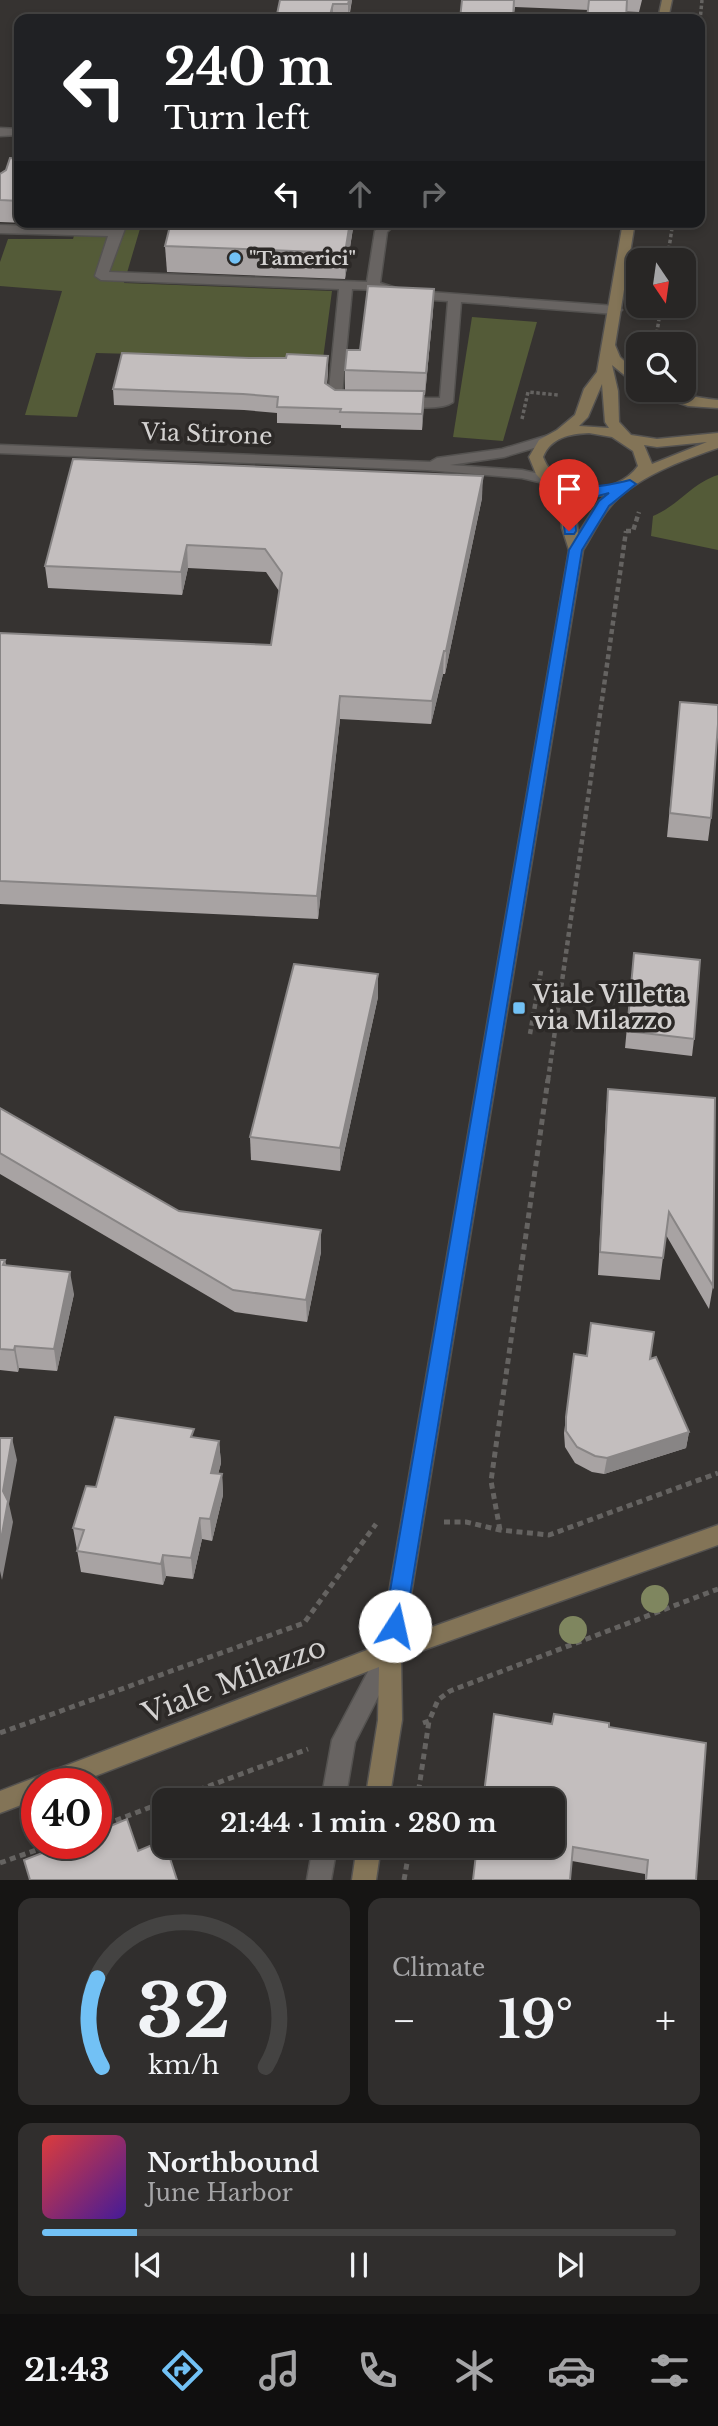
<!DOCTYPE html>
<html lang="en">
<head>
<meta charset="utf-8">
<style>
  body { margin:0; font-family:"Libre Baskerville",serif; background:#302e2d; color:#f1f3f6; height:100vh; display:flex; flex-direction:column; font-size:26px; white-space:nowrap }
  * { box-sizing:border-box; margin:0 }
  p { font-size:23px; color:#a5a5a7 }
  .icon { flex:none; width:38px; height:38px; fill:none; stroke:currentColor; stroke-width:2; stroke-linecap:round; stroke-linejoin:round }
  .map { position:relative; height:1880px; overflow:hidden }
  .panel { display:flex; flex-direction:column; gap:18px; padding:18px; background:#161514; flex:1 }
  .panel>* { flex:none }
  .guide { position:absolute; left:14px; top:14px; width:691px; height:214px; border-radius:14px; box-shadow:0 4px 10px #0003,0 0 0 2px #444342; background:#202124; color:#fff; overflow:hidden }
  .needle { width:46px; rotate:167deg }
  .fabs { position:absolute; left:626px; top:248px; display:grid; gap:14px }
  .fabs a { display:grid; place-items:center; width:70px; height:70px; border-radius:14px; background:#282625; box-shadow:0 4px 10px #0003,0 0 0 2px #444342; font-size:35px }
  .speed { position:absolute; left:21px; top:1768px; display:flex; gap:14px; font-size:35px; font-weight:700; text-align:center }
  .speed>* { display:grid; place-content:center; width:91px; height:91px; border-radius:50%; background:#282625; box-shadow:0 4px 10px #0003,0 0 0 2px #444342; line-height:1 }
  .speed .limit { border:10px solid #d22; background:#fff; color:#111 }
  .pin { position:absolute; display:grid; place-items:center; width:60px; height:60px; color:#fff; margin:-72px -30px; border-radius:50% 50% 50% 0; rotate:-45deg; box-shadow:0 0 7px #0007 }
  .pin .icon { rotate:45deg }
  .me { position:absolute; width:77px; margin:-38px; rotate:10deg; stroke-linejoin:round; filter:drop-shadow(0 0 5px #0008) }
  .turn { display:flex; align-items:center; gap:24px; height:147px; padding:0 35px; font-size:32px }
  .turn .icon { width:91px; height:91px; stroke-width:2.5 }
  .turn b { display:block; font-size:49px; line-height:60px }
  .lanes { display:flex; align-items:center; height:66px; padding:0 35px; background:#0003; justify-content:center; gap:35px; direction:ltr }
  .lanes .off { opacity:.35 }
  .big { font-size:52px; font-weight:700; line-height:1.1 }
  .panel .widget { flex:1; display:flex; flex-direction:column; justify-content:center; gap:10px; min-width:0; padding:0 24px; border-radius:14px; background:#302e2d }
  .panel .dial { align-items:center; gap:0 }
  .dial svg { height:182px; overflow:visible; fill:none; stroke:#444342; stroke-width:7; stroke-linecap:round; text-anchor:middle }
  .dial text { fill:#f1f3f6; stroke:none }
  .song { display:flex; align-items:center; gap:21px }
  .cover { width:84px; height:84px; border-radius:10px; background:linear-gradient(135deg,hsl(0 70% 55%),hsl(260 70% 35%)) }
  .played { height:7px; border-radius:4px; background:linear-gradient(90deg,#72c1f5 15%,#444342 15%) }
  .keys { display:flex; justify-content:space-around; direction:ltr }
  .heat { display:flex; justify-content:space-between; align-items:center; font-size:38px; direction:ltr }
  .panel .tiles { flex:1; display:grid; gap:18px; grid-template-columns:1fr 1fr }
  .widget:last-child { grid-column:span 2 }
  .trip { position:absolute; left:152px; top:1788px; width:413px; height:70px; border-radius:14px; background:#282625; box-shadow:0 4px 10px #0003,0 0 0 2px #444342; font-weight:700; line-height:70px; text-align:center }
  .tabs { display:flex; height:112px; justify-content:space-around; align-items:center; background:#100f0f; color:#a5a5a7 }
  .tabs .icon { width:49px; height:49px }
  .tabs .active { color:#72c1f5 }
  .tabs b { font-size:32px; color:#f1f3f6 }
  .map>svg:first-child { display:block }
</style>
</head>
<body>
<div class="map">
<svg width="718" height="1880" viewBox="0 0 718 1880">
  <rect width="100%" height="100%" fill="#363331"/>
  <!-- green -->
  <g fill="#545b38">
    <polygon points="78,222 142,222 124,283 332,291 323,359 96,353 77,417 25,415 62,291 0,286 0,262 8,239 73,239"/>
    <polygon points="472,317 537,322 503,441 453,437"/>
    <path d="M718 475V550L651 536 653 516C678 506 692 483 718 475Z"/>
  </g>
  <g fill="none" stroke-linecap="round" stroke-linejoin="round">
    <defs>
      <g id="lane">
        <polygon points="0,128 19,129 19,135 0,136"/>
        <path d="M115 222 127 223 109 272 367 282 375 231 384 222H398L387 232 380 283 403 290 615 306 622 310 615 314 461 302 453 402C443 410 404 409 394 401L396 398H440L448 301 402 298 377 290 352 289 342 395 354 396 356 399C350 405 334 405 328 399L339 289 101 280 95 276 108 236 0 233V225L111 229Z"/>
        <polygon points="390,1642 398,1645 401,1652 355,1742 345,1801 321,1801 332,1740 382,1645"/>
        <polygon points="313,1846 337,1846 331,1880 307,1880"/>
      </g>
      <polygon id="street" points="549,435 556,439 554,442 504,457 450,465 522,470 557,478 557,484 552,485 522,478 427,470 0,453 0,445 430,462 437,458 502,449"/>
      <g id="secondary">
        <polygon points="662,0 672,0 668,19 658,19"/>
        <path d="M623 222H635L615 345 620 357 639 375V387L612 365 618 391 619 422 631 435 657 439 718 433V448C683 460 633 478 609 508 599 520 592 536 583 550L404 1637 718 1525V1545L401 1658 402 1720 389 1801H365L378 1720 379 1667 77 1783H37V1799L0 1813V1791L380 1645 569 550 562 528 560 501 536 474 529 457 539 440 557 430 575 415 584 389 597 372ZM602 384 605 422 609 428 579 426 588 417ZM589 433 612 437 633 451 638 466C615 498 558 496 543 457 551 437 570 434 589 433ZM707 442 652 464 644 445 657 447ZM569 493 606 496 599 501 578 534 574 500Z"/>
        <path d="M644 390C670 390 693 398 718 400V408L688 406Z"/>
        <polygon points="357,1846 381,1846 376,1880 352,1880"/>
      </g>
    </defs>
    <!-- lane casing -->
    <use href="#lane" stroke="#545250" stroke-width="3"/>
    <!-- street casing -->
    <use href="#street" stroke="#545250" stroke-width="3"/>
    <!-- secondary casing -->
    <use href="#secondary" stroke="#545250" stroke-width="3"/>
    <!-- path-far2 -->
    <g stroke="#656361" stroke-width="3.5" stroke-dasharray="3.5 2.5" stroke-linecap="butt">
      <polyline points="700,21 702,0"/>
      <polyline points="667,261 673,222"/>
      <polyline points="655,345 661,306"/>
      <polyline points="522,419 528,392 558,395"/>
    </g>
    <!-- path-far1 -->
    <g stroke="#656361" stroke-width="4.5" stroke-dasharray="5 3.5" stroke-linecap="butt">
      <polyline points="626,531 633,531 639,512"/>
      <polyline points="530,1034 541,971"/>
      <polyline points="548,1080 626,531"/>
    </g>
    <!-- path -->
    <g stroke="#656361" stroke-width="5" stroke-dasharray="6 4.5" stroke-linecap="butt">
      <polyline points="444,1522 466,1522 500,1530 549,1535 718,1473"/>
      <polyline points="500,1530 491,1481 548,1079"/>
      <polyline points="423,1723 429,1721 438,1700 450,1691 718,1589"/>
      <polyline points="0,1733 304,1623 376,1524"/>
      <polyline points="169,1801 308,1749"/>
      <polyline points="417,1801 429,1721"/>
      <polyline points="96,1828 164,1802"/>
      <polyline points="0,1863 56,1843"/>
      <polyline points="404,1880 410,1846"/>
    </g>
    <!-- lane -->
    <use href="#lane" fill="#686462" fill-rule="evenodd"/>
    <!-- street -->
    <use href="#street" fill="#686462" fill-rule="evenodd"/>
    <!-- secondary -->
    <use href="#secondary" fill="#837457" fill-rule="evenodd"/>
  </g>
  <!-- trees -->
  <g fill="#7f865f">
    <circle cx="655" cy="1599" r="14"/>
    <circle cx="573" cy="1630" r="14"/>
  </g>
  <!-- wall -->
  <g fill="#a8a3a3">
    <polygon points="280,0 352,0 349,19 276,19"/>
    <polygon points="462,0 642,0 639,12 515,7 513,19 460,19"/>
    <polygon points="19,159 19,222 51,222 51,224 0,222 0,174"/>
    <polygon points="171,222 354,222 345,279 167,272 165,246"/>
    <polygon points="434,289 433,311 425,395 424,395 422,430 341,428 341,425 277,423 277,413 244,410 114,405 113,389 328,372 327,384 335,390 345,390 345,370 360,350"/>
    <polygon points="482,498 445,674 443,674 431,724 340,719 318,919 0,904 0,633 271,645 279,591 266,572 188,568 182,595 48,588 45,566"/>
    <polygon points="680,702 711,818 708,841 667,837"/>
    <polygon points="634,953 694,1039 692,1056 625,1048"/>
    <polygon points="378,974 378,997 340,1171 251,1160 250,1137"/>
    <polygon points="608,1089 713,1286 709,1309 666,1235 660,1280 598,1275 606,1112"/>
    <polygon points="0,1108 179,1211 321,1230 321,1252 307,1322 235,1312 0,1174"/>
    <polygon points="0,1260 5,1260 6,1265 74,1294 57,1371 19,1368 18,1372 0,1370"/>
    <polygon points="574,1354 587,1356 650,1359 689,1432 686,1448 604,1474 592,1472 575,1463 565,1447 564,1433"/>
    <polygon points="194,1438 219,1441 221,1463 218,1474 222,1474 223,1495 212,1541 202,1539 193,1579 166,1576 163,1585 81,1572 73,1528 96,1487"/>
    <polygon points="552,1724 609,1727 696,1880 645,1880 645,1874 572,1861"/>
  </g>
  <!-- shaded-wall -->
  <g fill="#888585">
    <polygon points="349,0 352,0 348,19 348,4"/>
    <polygon points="333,4 333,19 329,19"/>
    <polygon points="350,222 354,222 345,279 345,253"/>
    <polygon points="434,289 433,311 425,395 426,373"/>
    <polygon points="328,356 328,372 325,399 325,383"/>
    <polygon points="424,391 424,407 422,430 422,414"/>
    <polygon points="483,476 482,498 445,674 446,651"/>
    <polygon points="187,545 188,568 182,595 181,572"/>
    <polygon points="444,651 443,674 431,724 432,701"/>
    <polygon points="340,696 340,719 318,919 317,896"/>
    <polygon points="378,974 378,997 340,1171 340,1148"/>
    <polygon points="321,1230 321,1252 307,1322 306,1300"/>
    <polygon points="70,1272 74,1294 57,1371 54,1349"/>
    <polygon points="15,1346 19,1368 18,1372 14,1350"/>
    <polygon points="689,1432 686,1448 604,1474 607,1458"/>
    <polygon points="12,1438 17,1460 9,1504 13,1522 2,1580 0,1571 0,1545 3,1491"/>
    <polygon points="219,1441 221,1463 213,1494 211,1473"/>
    <polygon points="222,1474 223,1495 212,1541 210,1519"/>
    <polygon points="200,1518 202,1539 193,1579 191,1558"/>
    <polygon points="163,1555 166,1576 163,1585 161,1564"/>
  </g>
  <!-- building -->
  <g fill="#c3bebe" stroke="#888585" stroke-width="2">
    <polygon points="280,0 349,0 348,4 333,4 329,19 276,19"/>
    <polygon points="462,0 514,0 513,19 460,19"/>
    <polygon points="589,0 627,0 626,19 587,19"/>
    <polygon points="10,158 19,159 19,201 0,200 0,174 6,170"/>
    <polygon points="171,222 350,222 345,253 165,246"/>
    <polygon points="368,286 434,289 426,373 345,370 347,350 360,350"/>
    <polygon points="122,353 249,358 286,358 287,354 328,356 325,383 335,390 424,391 422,414 340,412 341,409 277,407 278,397 243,394 113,389"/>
    <polygon points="73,459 483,476 446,651 444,651 432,701 340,696 317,896 0,881 0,633 271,645 282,573 265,549 187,545 181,572 45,566"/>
    <polygon points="680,702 718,705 718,724 711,818 670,813"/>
    <polygon points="634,953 700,960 694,1039 627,1031"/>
    <polygon points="294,964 378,974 340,1148 250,1137"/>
    <polygon points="608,1089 715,1098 713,1286 669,1212 663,1258 600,1252"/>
    <polygon points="0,1108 179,1211 321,1230 306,1300 233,1290 0,1153"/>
    <polygon points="0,1260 5,1260 3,1265 70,1272 54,1349 15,1346 14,1350 0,1349"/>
    <polygon points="591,1323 654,1332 650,1359 656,1357 689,1432 607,1458 595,1456 577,1447 566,1431 566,1417 574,1354 587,1356"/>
    <polygon points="115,1417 194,1429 191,1437 219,1441 211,1473 222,1474 210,1519 200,1518 191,1558 163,1555 161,1564 77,1551 84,1530 73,1528 86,1486 96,1487"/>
    <polygon points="0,1438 12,1438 3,1491 8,1501 0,1545"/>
    <polygon points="494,1714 552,1724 554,1714 609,1723 609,1727 706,1743 696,1880 646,1880 648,1860 573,1847 570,1880 473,1880 477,1846 553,1846 553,1801 483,1801"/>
    <polygon points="127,1819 138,1851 164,1840 164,1846 166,1846 177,1880 30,1880 24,1860 68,1843 96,1843 96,1832"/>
  </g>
  <!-- route -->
  <path fill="#1a73e8" stroke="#114b97" stroke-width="2" d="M553 479C589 488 594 489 630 480L636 484 609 506 582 550 405 1626 402 1633 395 1636 387 1633 384 1626 569 550 599 501 609 493 598 496 568 492 574 500 576 531 574 534H565L561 501 547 483Z"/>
  <!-- markers -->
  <g fill="#72c1f5" stroke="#2c2927" stroke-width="2.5">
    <circle cx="235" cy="258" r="7"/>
    <rect x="512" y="1001" width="14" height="14" rx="3.5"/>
  </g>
  <g text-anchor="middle" stroke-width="7" stroke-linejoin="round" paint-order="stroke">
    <!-- far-poi labels -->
    <g font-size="19" font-weight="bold" fill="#d3d1d0" stroke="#2c2927" text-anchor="start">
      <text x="249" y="265">"Tamerici"</text>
    </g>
    <!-- street labels -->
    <g font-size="23" fill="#d3d1d0" stroke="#2c2927">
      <text transform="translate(207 434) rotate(2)" y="8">Via Stirone</text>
    </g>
    <!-- poi labels -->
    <g font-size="23" font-weight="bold" fill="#d3d1d0" stroke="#2c2927" text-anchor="start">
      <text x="533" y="1003">Viale Villetta<tspan x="533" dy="26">via Milazzo</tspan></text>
    </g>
    <!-- near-street labels -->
    <g font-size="28" fill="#d3d1d0" stroke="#2c2927">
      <text transform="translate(234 1680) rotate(-21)" y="10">Viale Milazzo</text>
    </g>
  </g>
</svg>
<div class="fabs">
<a><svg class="needle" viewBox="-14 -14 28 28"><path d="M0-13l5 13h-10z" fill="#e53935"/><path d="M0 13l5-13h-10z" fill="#a5a5a7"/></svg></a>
<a><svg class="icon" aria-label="search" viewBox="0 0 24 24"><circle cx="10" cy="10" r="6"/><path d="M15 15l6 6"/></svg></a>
</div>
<div class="speed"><div class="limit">40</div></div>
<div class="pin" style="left:569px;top:531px;background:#d93025"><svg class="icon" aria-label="arrive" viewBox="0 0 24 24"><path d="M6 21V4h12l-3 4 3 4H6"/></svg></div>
<svg class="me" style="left:395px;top:1626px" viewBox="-20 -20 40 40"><circle r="19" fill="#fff"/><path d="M0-13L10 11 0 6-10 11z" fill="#1a73e8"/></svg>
<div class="trip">21:44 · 1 min · 280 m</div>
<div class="guide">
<div class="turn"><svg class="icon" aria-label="left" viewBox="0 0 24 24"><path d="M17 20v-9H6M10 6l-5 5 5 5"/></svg><div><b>240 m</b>Turn left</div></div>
<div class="lanes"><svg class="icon" aria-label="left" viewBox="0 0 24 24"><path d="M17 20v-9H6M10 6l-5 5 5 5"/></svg><svg class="icon off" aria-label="ahead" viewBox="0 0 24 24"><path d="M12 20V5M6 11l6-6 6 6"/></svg><svg class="icon off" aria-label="right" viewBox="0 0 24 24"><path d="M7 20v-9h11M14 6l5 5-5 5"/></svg></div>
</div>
</div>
<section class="panel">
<div class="tiles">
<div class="widget dial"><svg viewBox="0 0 100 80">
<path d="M14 69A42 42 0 1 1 86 69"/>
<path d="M14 69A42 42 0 0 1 12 30" stroke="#72c1f5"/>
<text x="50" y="56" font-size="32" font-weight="700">32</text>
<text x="50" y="72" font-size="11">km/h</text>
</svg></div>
<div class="widget"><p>Climate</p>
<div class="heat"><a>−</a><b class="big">19°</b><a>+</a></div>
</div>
<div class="widget">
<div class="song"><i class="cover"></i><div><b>Northbound</b><p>June Harbor</p></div></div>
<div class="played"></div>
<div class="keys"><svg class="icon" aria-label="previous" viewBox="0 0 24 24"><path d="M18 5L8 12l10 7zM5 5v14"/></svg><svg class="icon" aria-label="pause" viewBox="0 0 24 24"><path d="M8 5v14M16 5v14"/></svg><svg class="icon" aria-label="next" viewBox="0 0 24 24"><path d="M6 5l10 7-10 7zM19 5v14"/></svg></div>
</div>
</div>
</section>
<nav class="tabs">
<b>21:43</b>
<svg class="icon active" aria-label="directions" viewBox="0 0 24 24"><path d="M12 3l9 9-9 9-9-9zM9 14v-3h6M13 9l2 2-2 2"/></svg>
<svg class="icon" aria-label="music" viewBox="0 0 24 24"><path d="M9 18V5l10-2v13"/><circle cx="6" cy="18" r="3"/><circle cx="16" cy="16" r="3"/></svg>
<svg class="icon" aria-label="phone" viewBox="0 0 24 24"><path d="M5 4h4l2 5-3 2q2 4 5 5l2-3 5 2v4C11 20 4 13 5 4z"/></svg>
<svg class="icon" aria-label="climate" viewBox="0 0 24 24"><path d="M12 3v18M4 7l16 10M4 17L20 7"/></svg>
<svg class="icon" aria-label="car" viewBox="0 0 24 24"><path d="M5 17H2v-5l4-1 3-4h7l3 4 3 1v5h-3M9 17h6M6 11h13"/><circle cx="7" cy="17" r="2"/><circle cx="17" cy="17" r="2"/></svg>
<svg class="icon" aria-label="filters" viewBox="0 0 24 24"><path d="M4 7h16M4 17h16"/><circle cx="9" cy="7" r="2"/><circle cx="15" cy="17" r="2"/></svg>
</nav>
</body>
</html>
